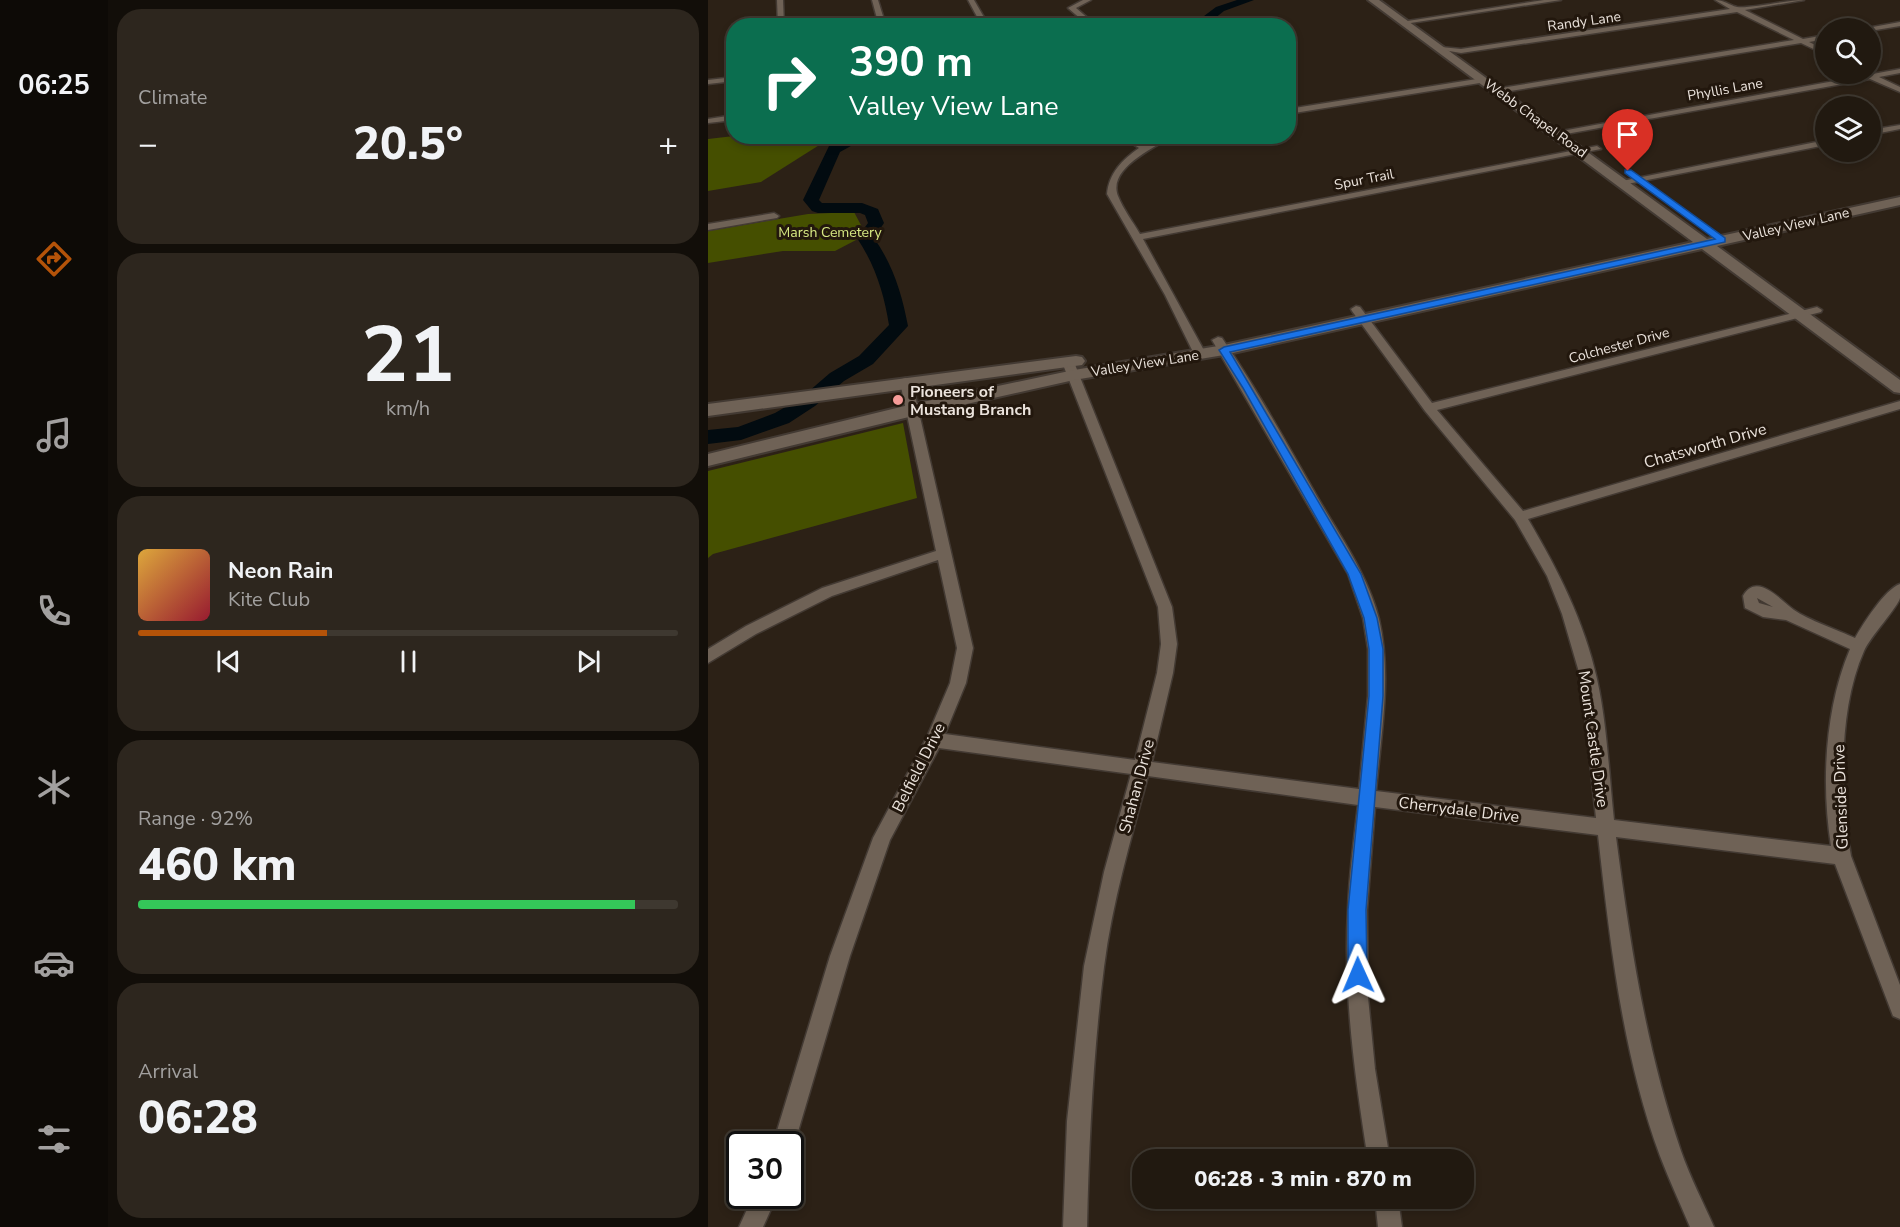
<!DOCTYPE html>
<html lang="en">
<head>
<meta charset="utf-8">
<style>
  body { margin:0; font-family:"Nunito Sans",sans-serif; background:#2d261e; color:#f1f3f6; height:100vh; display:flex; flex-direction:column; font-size:22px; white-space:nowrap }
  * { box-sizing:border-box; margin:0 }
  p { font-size:20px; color:#a2a09f }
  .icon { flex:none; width:33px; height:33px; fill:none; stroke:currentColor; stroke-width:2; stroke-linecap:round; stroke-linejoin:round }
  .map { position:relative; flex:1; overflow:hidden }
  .panel { display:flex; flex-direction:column; gap:9px; padding:9px; background:#120e09; width:600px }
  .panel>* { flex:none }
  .banner { position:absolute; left:18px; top:18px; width:570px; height:126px; border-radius:24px; box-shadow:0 3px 9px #0003,0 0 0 2px #3e3830; background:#0b6e4f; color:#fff; overflow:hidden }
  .controls { position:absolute; left:1107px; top:18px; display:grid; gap:12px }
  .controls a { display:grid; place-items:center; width:66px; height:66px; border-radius:50%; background:#211910; box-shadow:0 3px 9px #0003,0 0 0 2px #3e3830; font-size:30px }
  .speed { position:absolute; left:18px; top:1131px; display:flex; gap:12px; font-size:30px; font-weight:700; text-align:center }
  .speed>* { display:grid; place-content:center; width:78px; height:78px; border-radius:50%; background:#211910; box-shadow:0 3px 9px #0003,0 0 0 2px #3e3830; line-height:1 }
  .speed .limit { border:3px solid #111; border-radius:9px; background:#fff; color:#111 }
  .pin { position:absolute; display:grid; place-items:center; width:51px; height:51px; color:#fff; margin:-62px -26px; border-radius:50% 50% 50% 0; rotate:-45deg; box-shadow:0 0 6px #0007 }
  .pin .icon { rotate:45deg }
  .me { position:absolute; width:66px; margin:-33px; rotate:359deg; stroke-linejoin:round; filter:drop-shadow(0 0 4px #0008) }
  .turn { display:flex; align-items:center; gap:21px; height:126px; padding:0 24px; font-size:27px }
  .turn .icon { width:78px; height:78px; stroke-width:2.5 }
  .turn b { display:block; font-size:42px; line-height:51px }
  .big { font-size:45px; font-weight:800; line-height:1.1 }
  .panel .card { flex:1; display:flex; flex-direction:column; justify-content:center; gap:9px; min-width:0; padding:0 21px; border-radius:24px; background:#2d261e }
  .panel .dial { align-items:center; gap:0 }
  .dial b { font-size:78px; line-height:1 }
  .song { display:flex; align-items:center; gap:18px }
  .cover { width:72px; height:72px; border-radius:9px; background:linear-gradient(135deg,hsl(40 70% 55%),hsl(350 70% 35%)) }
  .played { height:6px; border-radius:3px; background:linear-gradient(90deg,#b45309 35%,#3e3830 35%) }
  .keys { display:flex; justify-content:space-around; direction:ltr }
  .heat { display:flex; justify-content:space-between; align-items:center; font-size:33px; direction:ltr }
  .charge { height:9px; border-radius:4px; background:linear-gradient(90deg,#34c759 92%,#3e3830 0) }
  .trip { position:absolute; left:424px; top:1149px; width:342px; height:60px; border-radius:24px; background:#211910; box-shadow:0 3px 9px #0003,0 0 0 2px #3e3830; font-weight:800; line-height:60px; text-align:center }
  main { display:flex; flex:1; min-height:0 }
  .menu { display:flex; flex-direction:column; width:108px; justify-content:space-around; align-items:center; background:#0d0a06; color:#a2a09f }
  .menu .icon { width:42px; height:42px }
  .menu .selected { color:#b45309 }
  .menu b { font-size:27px; color:#f1f3f6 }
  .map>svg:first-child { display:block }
</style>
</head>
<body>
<main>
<nav class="menu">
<b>06:25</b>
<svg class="icon selected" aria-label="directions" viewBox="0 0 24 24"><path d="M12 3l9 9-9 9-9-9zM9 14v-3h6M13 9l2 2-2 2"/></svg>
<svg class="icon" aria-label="music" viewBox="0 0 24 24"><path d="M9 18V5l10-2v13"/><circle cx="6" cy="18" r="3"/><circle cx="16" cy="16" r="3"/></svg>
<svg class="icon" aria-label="phone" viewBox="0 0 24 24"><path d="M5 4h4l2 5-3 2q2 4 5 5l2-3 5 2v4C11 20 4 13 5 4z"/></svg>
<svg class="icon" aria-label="climate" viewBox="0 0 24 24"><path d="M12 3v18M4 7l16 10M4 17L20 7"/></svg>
<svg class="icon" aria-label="car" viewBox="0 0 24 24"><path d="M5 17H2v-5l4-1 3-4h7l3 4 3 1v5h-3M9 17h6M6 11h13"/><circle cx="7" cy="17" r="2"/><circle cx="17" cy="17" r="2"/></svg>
<svg class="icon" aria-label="filters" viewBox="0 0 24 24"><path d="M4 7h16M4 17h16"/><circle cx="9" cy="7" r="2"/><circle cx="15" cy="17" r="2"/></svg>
</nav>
<section class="panel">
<div class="card"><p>Climate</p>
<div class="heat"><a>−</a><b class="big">20.5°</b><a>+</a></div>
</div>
<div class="card dial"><b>21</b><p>km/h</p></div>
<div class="card">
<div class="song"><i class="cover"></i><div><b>Neon Rain</b><p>Kite Club</p></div></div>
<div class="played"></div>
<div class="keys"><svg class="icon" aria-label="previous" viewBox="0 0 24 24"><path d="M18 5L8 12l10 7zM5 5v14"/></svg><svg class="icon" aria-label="pause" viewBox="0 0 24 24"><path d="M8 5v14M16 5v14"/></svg><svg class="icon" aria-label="next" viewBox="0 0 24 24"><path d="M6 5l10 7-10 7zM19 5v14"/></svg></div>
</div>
<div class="card"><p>Range · 92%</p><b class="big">460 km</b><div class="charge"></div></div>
<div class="card"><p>Arrival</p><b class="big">06:28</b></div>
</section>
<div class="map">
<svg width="1192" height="1227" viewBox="0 0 1192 1227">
  <rect width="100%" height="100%" fill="#2c2116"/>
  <!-- green -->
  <g fill="#454f00">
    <polygon points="26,136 124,137 53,182 0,191 0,139"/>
    <polygon points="146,212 154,227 148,240 127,251 75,251 0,263 0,231 100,214"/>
    <polygon points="195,423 209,498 5,554 0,558 0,471"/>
  </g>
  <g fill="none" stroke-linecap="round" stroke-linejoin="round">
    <!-- river -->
    <g fill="#020b10" fill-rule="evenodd">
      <polygon points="529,0 546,0 516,11 506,19 513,26 496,26 496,16 508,7"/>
      <path d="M141 136H161L132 152 111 200 114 203H154L170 209 176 223 166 238C185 265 194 294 200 326L165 364 136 381 107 406 81 423 33 440 0 444V430L30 427 67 413 93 398 122 373 151 356 181 325C176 293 167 265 149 238L160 223 157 215 152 213H110L104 211 95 200 121 146Z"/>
    </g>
    <defs>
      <g id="street">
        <polygon points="69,0 75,0 76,26 70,26"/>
        <polygon points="164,0 170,0 178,26 171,26"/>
        <polygon points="260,0 266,0 281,26 274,26"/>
        <polygon points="375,0 383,0 368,8 389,26 381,26 360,8"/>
        <polygon points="836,0 853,0 696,24 693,22"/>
        <path d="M1007 0C1016 0 1021 5 1029 7 1040 9 1080 0 1096 0L1037 10 1095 39 1118 35V39L1101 42 1118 50V55L1093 43 790 93 786 91 787 89 1086 40 1029 12 753 53 729 49 733 47 753 49 1022 9Z"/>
        <polygon points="1192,22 1192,26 1162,31 1162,28 1159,28"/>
        <polygon points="1192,69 1192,73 1171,77 1192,87 1192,92 1162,79 847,136 843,133"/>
        <polygon points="26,77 26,81 0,84 0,80"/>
        <polygon points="775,78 778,78 778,82 580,114 580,109"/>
        <polygon points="26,115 26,120 0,123 0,119"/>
        <polygon points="1192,125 1192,129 1162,135 1162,130"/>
        <path d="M412 136H423L437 144 452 136H464C447 148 399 168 410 196 415 209 425 222 432 234L889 146 893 149 435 239 498 354 492 357 486 354 457 295 399 194C401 173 414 160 431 148Z"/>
        <polygon points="1118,140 1118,145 914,185 909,182"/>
        <polygon points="66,213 71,216 69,218 0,230 0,224"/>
        <path d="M648 306 652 307 724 403 1109 307 1114 310 1113 312 729 410 815 511 1192 401V409L820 519C850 570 876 621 889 679 899 724 901 774 906 820L1123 846C1113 783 1117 708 1142 649L1078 620 1055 617 1037 608 1035 596C1049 571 1073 601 1086 610 1100 620 1130 630 1147 638 1155 624 1177 589 1192 584 1192 589 1192 594 1192 598 1190 607 1162 637 1156 651 1130 710 1132 794 1143 856L1192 985V1019L1185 1016 1127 864 908 837C922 944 938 1049 973 1151 982 1177 995 1202 1006 1227H982C972 1203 961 1180 952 1156 914 1053 902 942 890 835L667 807 659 910 660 997 667 1069 682 1160H660C647 1077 635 994 640 909 641 875 646 840 650 805L440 776C423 839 404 903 396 967 385 1054 381 1140 379 1227H355L359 1121 376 966 396 872 423 774 231 748 182 840 142 956 84 1152 82 1144H65L122 956 165 838 219 737 242 683 249 648 230 560 124 596 48 634 0 663V649L38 626 114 588 228 551 192 382 194 379 198 378 204 382 265 648 258 683 237 734 427 760 449 673 453 644 450 607 354 362 360 359 366 362 464 607 469 644 465 673 444 762 651 789 660 696V649L655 618 640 574 504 340 510 337 514 338C549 389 579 444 610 498 632 536 660 575 671 619 684 675 673 735 668 791L888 818 873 679 854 614 839 576 807 520 717 411 644 311 643 309ZM1049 598 1065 607 1051 603Z"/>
        <polygon points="45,1196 69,1196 55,1227 31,1227"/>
        <polygon points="667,1198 690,1198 694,1227 670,1227"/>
      </g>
      <g id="secondary">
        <polygon points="660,0 671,0 999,239 1192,197 1192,205 1009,246 1192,380 1192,393 1186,392 994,249 516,355 366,380 205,416 0,466 0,454 205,404 366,370 516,345 985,242"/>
        <polygon points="368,356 374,357 377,361 374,365 0,416 0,404"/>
      </g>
    </defs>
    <!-- street casing -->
    <use href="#street" stroke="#433a33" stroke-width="3"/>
    <!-- secondary casing -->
    <use href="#secondary" stroke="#433a33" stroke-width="4"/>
    <!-- street -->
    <use href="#street" fill="#6f6256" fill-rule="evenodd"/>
    <!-- secondary -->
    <use href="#secondary" fill="#6f6256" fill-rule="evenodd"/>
  </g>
  <!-- route -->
  <polygon fill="#1a73e8" stroke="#114b97" stroke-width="1.5" points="917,170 923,170 1017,238 1017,242 522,352 653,574 669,618 675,649 675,696 658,910 659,975 656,981 650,984 643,981 640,975 640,910 661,696 661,649 656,618 640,574 535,388 511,350 516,347 1007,239 917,173"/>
  <!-- markers -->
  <circle fill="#f59b98" stroke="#22170d" stroke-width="2" cx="190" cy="400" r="6"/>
  <g text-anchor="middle" stroke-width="6" stroke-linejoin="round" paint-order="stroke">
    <!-- far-street labels -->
    <g font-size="14" fill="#ebe3dc" stroke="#22170d">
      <text transform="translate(876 21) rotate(-8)" y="5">Randy Lane</text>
      <text transform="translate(1017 89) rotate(-10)" y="5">Phyllis Lane</text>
      <text transform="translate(828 118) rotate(36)" y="5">Webb Chapel Road</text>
      <text transform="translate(656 179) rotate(-11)" y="5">Spur Trail</text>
      <text transform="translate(1088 224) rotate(-13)" y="5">Valley View Lane</text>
      <text transform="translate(911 345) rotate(-15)" y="5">Colchester Drive</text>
      <text transform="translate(437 363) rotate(-9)" y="5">Valley View Lane</text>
    </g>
    <!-- far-park labels -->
    <g font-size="14" fill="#d7e983" stroke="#22170d">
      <text x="122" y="237">Marsh Cemetery</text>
    </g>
    <!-- poi labels -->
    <g font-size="16" font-weight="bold" fill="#ebe3dc" stroke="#22170d" text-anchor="start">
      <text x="202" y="397">Pioneers of<tspan x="202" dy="18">Mustang Branch</tspan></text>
    </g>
    <!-- street labels -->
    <g font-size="16" fill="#ebe3dc" stroke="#22170d">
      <text transform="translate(997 445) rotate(-16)" y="6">Chatsworth Drive</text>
      <text transform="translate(886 739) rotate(82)" y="6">Mount Castle Drive</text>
      <text transform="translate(210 767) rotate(-63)" y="6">Belfield Drive</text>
      <text transform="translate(428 786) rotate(-75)" y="6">Shahan Drive</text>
      <text transform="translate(1132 797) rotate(-92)" y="6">Glenside Drive</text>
      <text transform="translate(751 809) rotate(7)" y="6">Cherrydale Drive</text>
    </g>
  </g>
</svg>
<div class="controls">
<a><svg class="icon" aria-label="search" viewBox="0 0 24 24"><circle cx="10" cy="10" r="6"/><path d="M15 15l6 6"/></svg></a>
<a><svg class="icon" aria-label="layers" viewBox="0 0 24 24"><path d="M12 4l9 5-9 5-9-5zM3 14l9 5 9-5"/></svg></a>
</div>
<div class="speed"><div class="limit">30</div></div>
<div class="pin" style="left:920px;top:171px;background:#d93025"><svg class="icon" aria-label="arrive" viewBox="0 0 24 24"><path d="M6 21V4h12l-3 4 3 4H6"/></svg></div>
<svg class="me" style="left:650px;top:975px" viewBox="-20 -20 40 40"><path d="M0-17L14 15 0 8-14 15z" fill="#1a73e8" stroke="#fff" stroke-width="4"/></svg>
<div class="trip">06:28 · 3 min · 870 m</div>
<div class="banner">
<div class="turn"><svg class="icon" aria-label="right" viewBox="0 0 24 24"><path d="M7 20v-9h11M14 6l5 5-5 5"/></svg><div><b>390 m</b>Valley View Lane</div></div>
</div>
</div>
</main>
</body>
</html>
